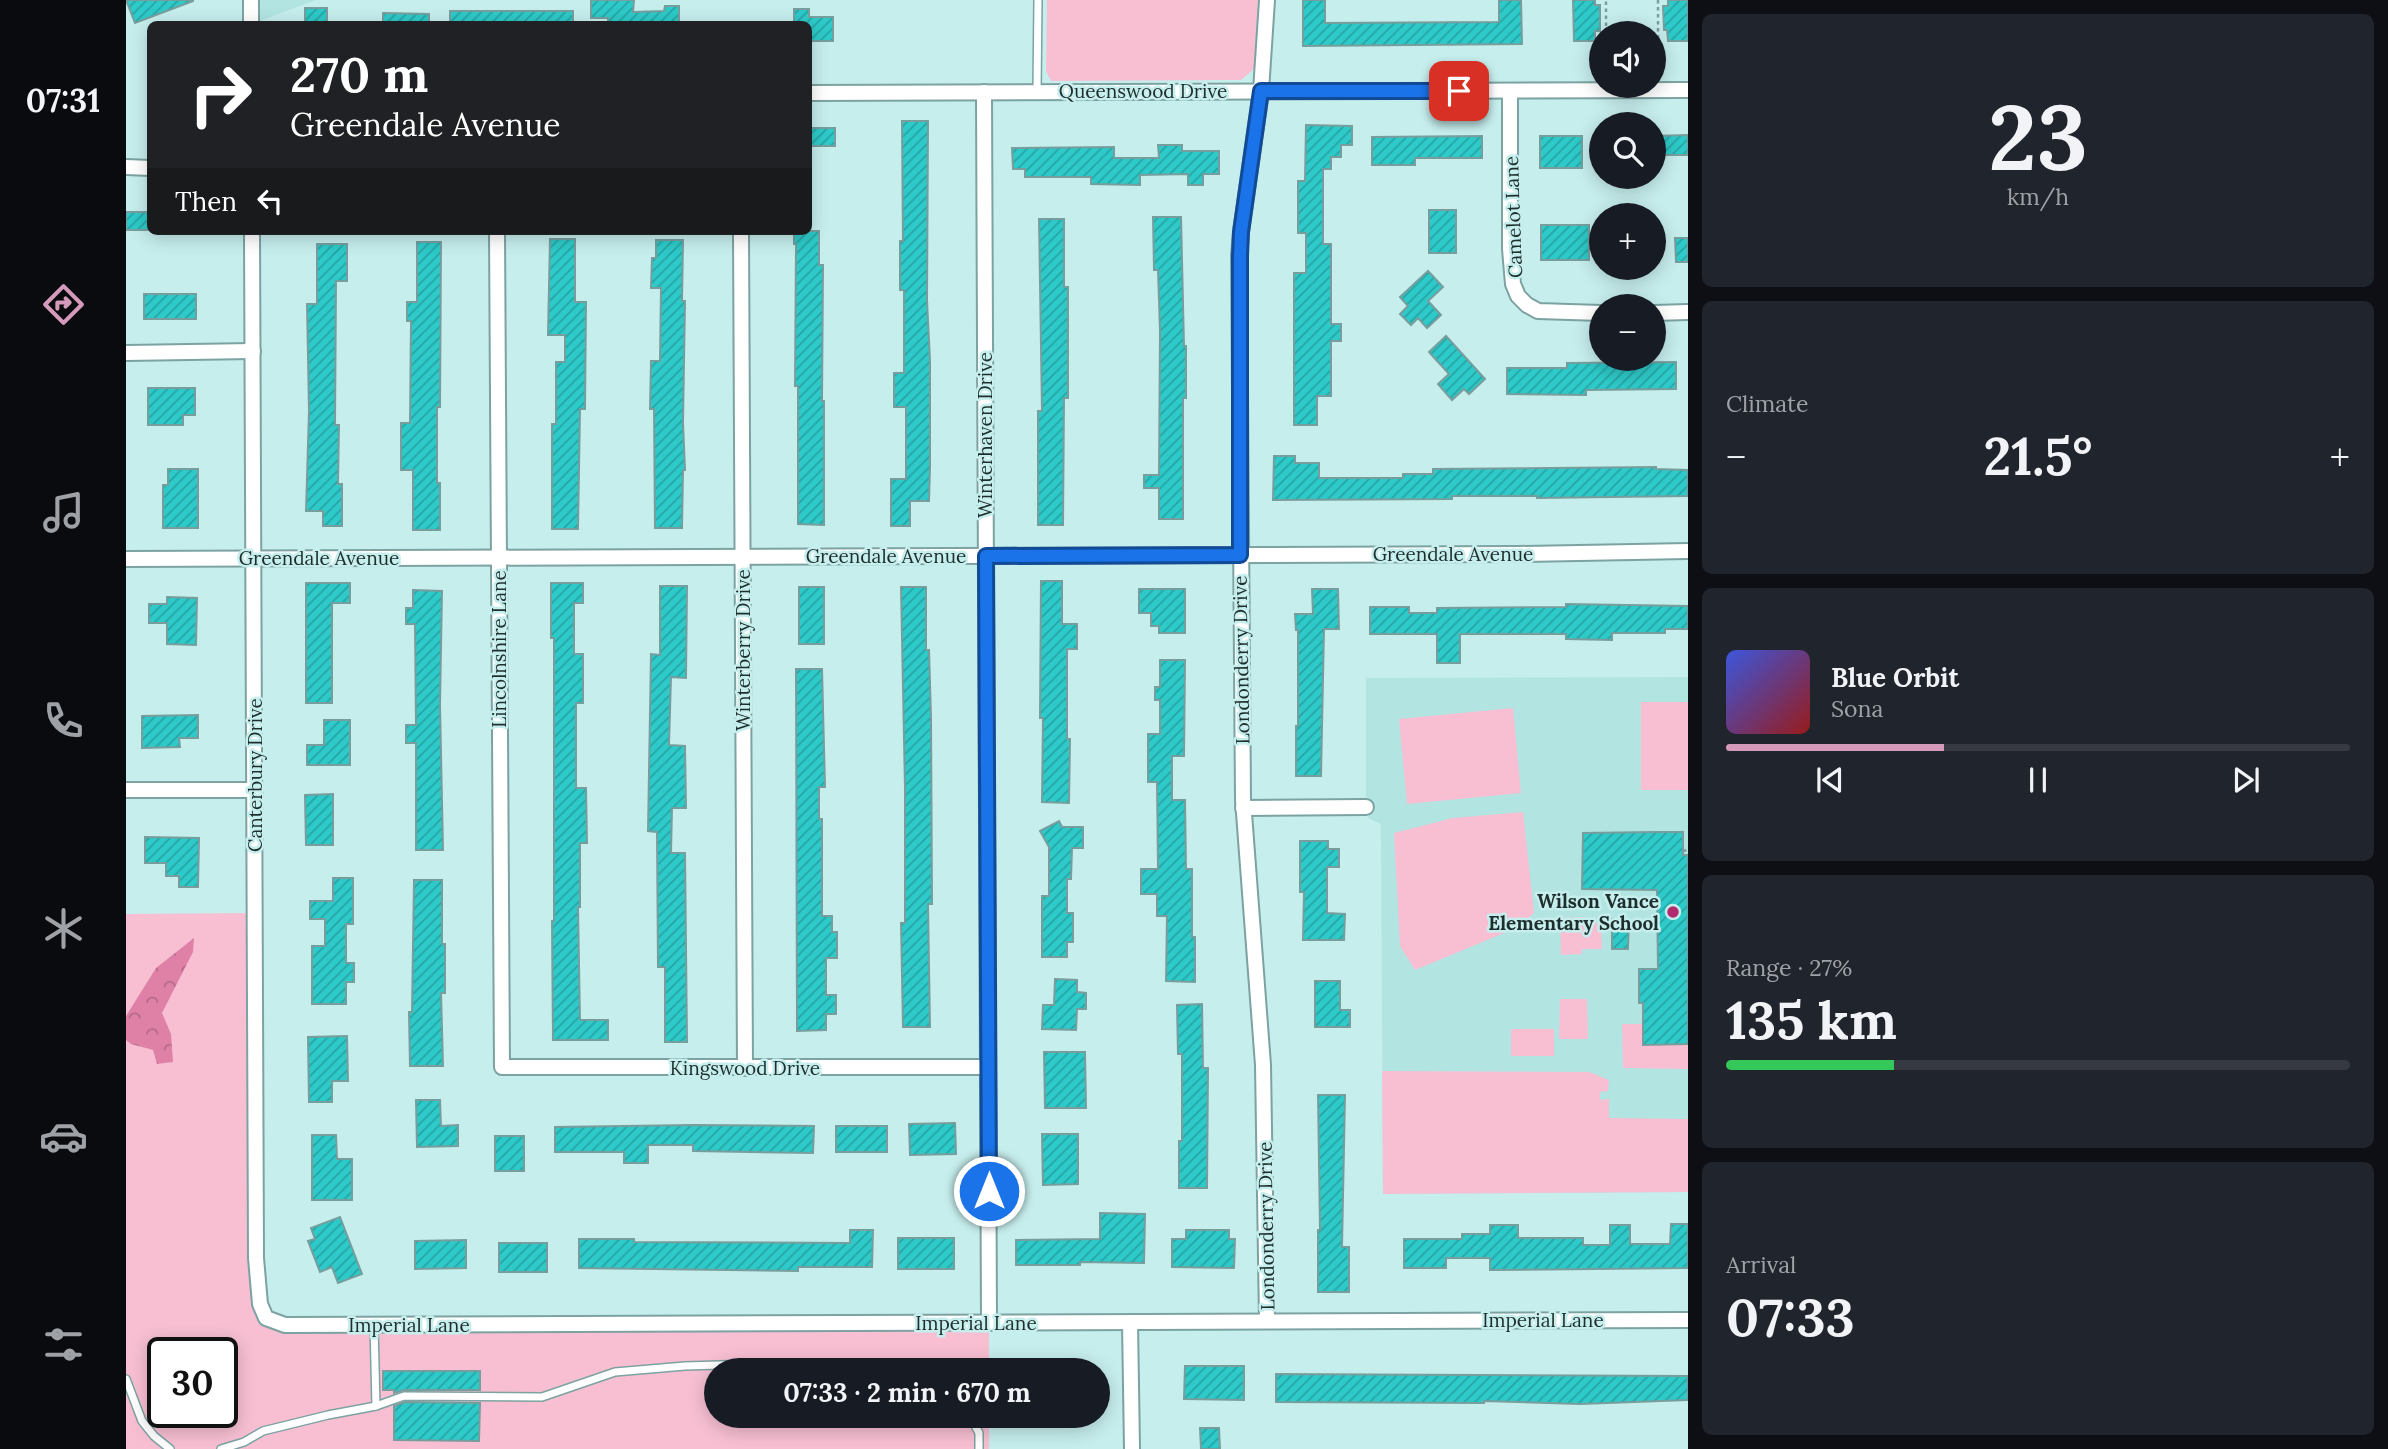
<!DOCTYPE html>
<html lang="en">
<head>
<meta charset="utf-8">
<style>
  body { margin:0; font-family:Lora,serif; background:#20242c; color:#f1f3f6; height:100vh; display:flex; flex-direction:column; font-size:26px; white-space:nowrap }
  * { box-sizing:border-box; margin:0 }
  p { font-size:23px; color:#9ea1a6 }
  .icon { flex:none; width:38px; height:38px; fill:none; stroke:currentColor; stroke-width:2; stroke-linecap:round; stroke-linejoin:round }
  .map { position:relative; flex:1; overflow:hidden }
  .side { display:flex; flex-direction:column; gap:14px; padding:14px; background:#0d0f14; width:700px }
  .side>* { flex:none }
  .banner { position:absolute; left:21px; top:21px; width:665px; height:214px; border-radius:10px; box-shadow:0 4px 18px #0003; background:#202124; color:#fff; overflow:hidden }
  .controls { position:absolute; left:1463px; top:21px; display:grid; gap:14px }
  .controls a { display:grid; place-items:center; width:77px; height:77px; border-radius:50%; background:#171b24; box-shadow:0 4px 18px #0003; font-size:35px }
  .speed { position:absolute; left:21px; top:1337px; display:flex; gap:14px; font-size:35px; font-weight:700; text-align:center }
  .speed>* { display:grid; place-content:center; width:91px; height:91px; border-radius:50%; background:#171b24; box-shadow:0 4px 18px #0003; line-height:1 }
  .speed .limit { border:4px solid #111; border-radius:10px; background:#fff; color:#111 }
  .pin { position:absolute; display:grid; place-items:center; width:60px; height:60px; color:#fff; margin:-30px; border-radius:14px; box-shadow:0 4px 10px #0006 }
  .me { position:absolute; width:77px; margin:-38px; rotate:0deg; stroke-linejoin:round; filter:drop-shadow(0 0 5px #0008) }
  .turn { display:flex; align-items:center; gap:24px; height:147px; padding:0 28px; font-size:32px }
  .turn .icon { width:91px; height:91px; stroke-width:2.5 }
  .turn b { display:block; font-size:49px; line-height:60px }
  .then { display:flex; align-items:center; height:66px; padding:0 28px; background:#0003; gap:14px; font-size:26px }
  .big { font-size:52px; font-weight:700; line-height:1.1 }
  .side .tile { flex:1; display:flex; flex-direction:column; justify-content:center; gap:10px; min-width:0; padding:0 24px; border-radius:10px; background:#20242c }
  .side .dial { align-items:center; gap:0 }
  .dial b { font-size:91px; line-height:1 }
  .song { display:flex; align-items:center; gap:21px }
  .cover { width:84px; height:84px; border-radius:10px; background:linear-gradient(135deg,hsl(230 70% 55%),hsl(0 70% 35%)) }
  .played { height:7px; border-radius:4px; background:linear-gradient(90deg,#d599b9 35%,#363941 35%) }
  .keys { display:flex; justify-content:space-around; direction:ltr }
  .heat { display:flex; justify-content:space-between; align-items:center; font-size:38px; direction:ltr }
  .charge { height:10px; border-radius:5px; background:linear-gradient(90deg,#34c759 27%,#363941 0) }
  .trip { position:absolute; left:578px; top:1358px; width:406px; height:70px; border-radius:35px; background:#171b24; box-shadow:0 4px 18px #0003; font-weight:700; line-height:70px; text-align:center }
  main { display:flex; flex:1; min-height:0 }
  .tabs { display:flex; flex-direction:column; width:126px; justify-content:space-around; align-items:center; background:#090b0e; color:#9ea1a6 }
  .tabs .icon { width:49px; height:49px }
  .tabs .current { color:#d599b9 }
  .tabs b { font-size:32px; color:#f1f3f6 }
  .map>svg:first-child { display:block }
</style>
</head>
<body>
<main>
<nav class="tabs">
<b>07:31</b>
<svg class="icon current" aria-label="directions" viewBox="0 0 24 24"><path d="M12 3l9 9-9 9-9-9zM9 14v-3h6M13 9l2 2-2 2"/></svg>
<svg class="icon" aria-label="music" viewBox="0 0 24 24"><path d="M9 18V5l10-2v13"/><circle cx="6" cy="18" r="3"/><circle cx="16" cy="16" r="3"/></svg>
<svg class="icon" aria-label="phone" viewBox="0 0 24 24"><path d="M5 4h4l2 5-3 2q2 4 5 5l2-3 5 2v4C11 20 4 13 5 4z"/></svg>
<svg class="icon" aria-label="climate" viewBox="0 0 24 24"><path d="M12 3v18M4 7l16 10M4 17L20 7"/></svg>
<svg class="icon" aria-label="car" viewBox="0 0 24 24"><path d="M5 17H2v-5l4-1 3-4h7l3 4 3 1v5h-3M9 17h6M6 11h13"/><circle cx="7" cy="17" r="2"/><circle cx="17" cy="17" r="2"/></svg>
<svg class="icon" aria-label="filters" viewBox="0 0 24 24"><path d="M4 7h16M4 17h16"/><circle cx="9" cy="7" r="2"/><circle cx="15" cy="17" r="2"/></svg>
</nav>
<div class="map">
<svg width="1562" height="1449" viewBox="0 0 1562 1449">
  <defs>
    <pattern id="forest-crowns" width="20" height="18" patternUnits="userSpaceOnUse" patternTransform="scale(1.75)"><rect width="20" height="18" fill="#df81a7"/><path d="M2 6a3 3 0 1 1 6 0M12 15a3 3 0 1 1 6 0" fill="none" stroke="#b46a88"/></pattern>
    <pattern id="building-hatch" width="6" height="6" patternUnits="userSpaceOnUse" patternTransform="scale(1.75)"><rect width="6" height="6" fill="#2dcac9"/><path d="M-1 1l2-2M0 6l6-6M5 7l2-2" fill="none" stroke="#26a4a4"/></pattern>
  </defs>
  <rect width="100%" height="100%" fill="#c6eeed"/>
  <!-- built -->
  <g fill="#b2e4e2">
    <polygon points="125,0 190,0 125,24"/>
    <polygon points="1562,677 1562,1192 1257,1194 1255,824 1242,818 1240,807 1240,678"/>
  </g>
  <!-- green -->
  <g fill="#f8bfd3" fill-rule="evenodd">
    <polygon points="921,0 1132,0 1128,69 1115,80 925,81 920,71"/>
    <rect x="1515" y="702" width="47" height="88"/>
    <polygon points="1387,708 1395,793 1281,804 1273,719"/>
    <polygon points="1397,812 1408,913 1390,928 1289,970 1274,946 1268,833 1327,818"/>
    <path d="M129 913 130 1258 140 1318 863 1323V1370H590V1416H863V1449H0V914ZM37 1353H96V1412H37Z"/>
    <polygon points="1459,917 1465,923 1475,923 1476,949 1456,949 1456,954 1435,955 1434,918"/>
    <polygon points="1434,999 1461,999 1462,1039 1433,1039"/>
    <polygon points="1496,1024 1517,1024 1518,1045 1562,1044 1562,1069 1497,1068"/>
    <rect x="1385" y="1029" width="43" height="27"/>
    <polygon points="1256,1071 1463,1072 1483,1080 1482,1091 1474,1092 1474,1100 1483,1099 1483,1118 1562,1119 1562,1192 1257,1194"/>
  </g>
  <!-- forest -->
  <polygon fill="url(#forest-crowns)" points="68,938 67,952 36,1013 45,1034 47,1062 31,1064 27,1050 5,1044 0,1040 0,1016 30,968"/>
  <!-- building -->
  <g fill="url(#building-hatch)" stroke="#779e9d" stroke-width="2">
    <polygon points="0,0 67,0 67,1 9,23"/>
    <polygon points="465,0 508,0 507,12 538,11 539,6 553,6 553,24 482,24 482,18 465,18"/>
    <polygon points="1177,0 1199,0 1199,23 1373,22 1373,0 1395,0 1396,44 1177,46"/>
    <polygon points="1447,0 1469,0 1469,5 1474,5 1474,31 1469,31 1469,41 1448,41"/>
    <polygon points="1542,0 1562,0 1562,41 1542,41 1541,30 1538,30 1537,6 1542,6"/>
    <rect x="179" y="8" width="22" height="16"/>
    <polygon points="668,9 683,9 683,17 707,17 707,41 682,41 682,24 668,24"/>
    <rect x="324" y="11" width="123" height="13"/>
    <polygon points="257,13 303,14 303,24 257,24"/>
    <polygon points="776,121 802,121 801,300 804,361 804,466 803,501 784,501 784,526 765,526 765,479 780,479 780,407 768,407 768,373 778,373 778,290 774,290 774,241 777,241"/>
    <polygon points="1180,125 1226,126 1226,145 1215,145 1215,157 1205,157 1205,169 1197,169 1197,244 1205,244 1205,324 1215,324 1215,341 1205,341 1205,396 1191,396 1191,425 1168,425 1168,273 1180,273 1180,233 1172,233 1172,181 1179,181"/>
    <rect x="682" y="128" width="27" height="18"/>
    <polygon points="1562,135 1562,155 1528,155 1528,136"/>
    <polygon points="1356,136 1356,158 1289,158 1289,165 1246,165 1246,137"/>
    <rect x="1414" y="136" width="42" height="32"/>
    <polygon points="1032,145 1056,145 1056,151 1093,151 1093,174 1077,174 1077,185 1062,185 1062,174 1014,175 1014,185 965,184 965,177 899,177 899,169 887,169 886,148 988,147 988,158 1033,158"/>
    <rect x="1303" y="210" width="27" height="43"/>
    <rect x="0" y="212" width="24" height="18"/>
    <polygon points="1027,217 1055,217 1058,346 1060,346 1060,398 1057,398 1057,519 1033,519 1033,488 1018,488 1018,475 1033,475 1034,331 1032,270 1028,270"/>
    <polygon points="913,219 938,219 938,287 942,287 942,398 938,398 937,525 912,525 912,411 916,411"/>
    <rect x="1415" y="225" width="48" height="35"/>
    <polygon points="668,231 693,231 693,265 697,265 696,401 698,401 698,525 672,524 672,386 669,386 670,244 668,244"/>
    <polygon points="1549,238 1562,238 1562,262 1550,262"/>
    <polygon points="424,239 449,239 449,302 460,302 459,409 454,409 452,529 426,529 426,424 430,424 430,362 439,362 439,335 422,335"/>
    <polygon points="530,240 557,240 556,301 559,301 557,423 559,470 557,470 556,528 529,528 528,409 524,409 525,361 534,361 535,288 525,288 526,258 530,258"/>
    <polygon points="291,242 315,242 314,407 311,407 311,483 314,483 314,530 287,530 287,470 275,470 275,423 284,423 285,321 281,321 281,302 291,302"/>
    <polygon points="191,244 221,244 221,281 210,281 209,425 213,425 212,484 216,484 216,526 197,526 197,511 180,511 183,411 181,304 191,304"/>
    <polygon points="1302,271 1317,287 1302,301 1315,315 1301,328 1292,318 1285,325 1274,314 1282,306 1274,297"/>
    <rect x="18" y="294" width="52" height="25"/>
    <polygon points="1320,336 1359,379 1343,394 1338,389 1326,400 1312,384 1323,374 1303,352"/>
    <polygon points="1550,362 1550,389 1460,390 1460,395 1381,394 1381,368 1441,368 1441,363"/>
    <polygon points="22,388 69,388 69,415 57,415 57,425 22,425"/>
    <polygon points="1148,456 1169,456 1169,463 1193,463 1193,478 1277,478 1277,474 1307,474 1307,469 1530,467 1530,469 1562,470 1562,496 1411,498 1411,496 1326,496 1326,499 1147,500"/>
    <polygon points="42,469 72,469 72,528 37,528 37,485 42,485"/>
    <polygon points="915,581 936,581 936,624 951,624 951,649 941,649 941,739 944,739 943,803 916,802 917,718 914,718"/>
    <polygon points="180,583 224,583 224,603 206,603 206,703 180,703"/>
    <polygon points="425,583 457,583 457,603 448,603 448,654 457,654 457,703 450,703 450,788 460,788 461,843 454,843 454,907 452,907 454,1020 482,1020 482,1040 427,1040 426,921 428,921 428,638 425,638"/>
    <polygon points="534,586 561,586 560,678 545,677 543,745 559,746 560,808 546,808 545,853 559,853 561,1042 539,1042 539,967 532,967 531,832 522,831 525,654 534,655"/>
    <rect x="673" y="587" width="25" height="57"/>
    <polygon points="775,587 800,587 800,650 803,650 805,717 806,904 802,904 804,1027 777,1027 775,923 779,923 779,788"/>
    <polygon points="1013,589 1059,589 1059,633 1033,633 1033,626 1025,626 1025,613 1013,613"/>
    <polygon points="1186,589 1212,589 1213,629 1198,629 1195,776 1170,776 1170,726 1172,726 1172,630 1170,630 1169,614 1187,614"/>
    <polygon points="287,590 316,591 314,705 317,850 290,850 290,743 280,743 280,725 290,725 289,624 280,624 280,608 287,608"/>
    <polygon points="41,597 71,598 70,645 41,644 41,623 23,623 23,604 41,604"/>
    <polygon points="1440,604 1562,606 1562,629 1539,629 1539,633 1486,633 1486,640 1440,639 1440,634 1334,634 1334,663 1311,663 1311,634 1244,634 1244,607 1283,607 1283,613 1311,613 1311,608 1440,607"/>
    <polygon points="1034,660 1059,660 1058,756 1046,756 1046,800 1059,800 1060,869 1066,869 1066,937 1069,937 1069,982 1040,981 1041,916 1031,916 1031,894 1015,894 1015,869 1032,869 1031,782 1022,782 1022,734 1034,734 1034,700 1029,700 1029,687 1034,687"/>
    <polygon points="670,669 696,669 699,787 693,787 693,819 696,819 696,916 706,916 706,932 711,932 711,958 700,958 700,995 710,995 710,1014 700,1014 700,1030 671,1031"/>
    <polygon points="72,715 72,738 53,738 54,747 16,748 16,716"/>
    <polygon points="198,720 224,720 224,765 181,765 181,745 198,745"/>
    <polygon points="207,794 207,845 180,845 179,795"/>
    <polygon points="933,821 936,827 957,827 957,848 946,848 945,879 941,879 941,913 947,913 947,942 941,942 941,957 916,957 916,896 923,896 923,847 914,831"/>
    <polygon points="1531,832 1557,832 1557,855 1562,855 1562,1044 1517,1045 1517,1003 1513,1003 1513,969 1532,969 1531,890 1456,889 1457,833"/>
    <polygon points="19,837 73,838 72,887 53,887 53,876 40,876 40,863 19,863"/>
    <polygon points="1174,841 1202,841 1202,849 1213,849 1213,867 1201,867 1201,913 1219,914 1218,940 1177,940 1178,892 1174,892"/>
    <polygon points="207,878 227,878 227,924 220,924 220,963 228,963 228,982 220,982 220,1004 186,1004 186,946 199,946 199,919 184,919 184,901 207,901"/>
    <polygon points="288,880 316,880 316,944 319,944 319,993 315,993 317,1066 284,1066 283,1012 286,1012"/>
    <polygon points="1486,919 1503,919 1502,949 1486,949"/>
    <polygon points="929,979 951,980 951,992 960,993 960,1009 951,1009 950,1030 916,1029 917,1005 928,1005"/>
    <polygon points="1189,981 1214,981 1214,1010 1224,1010 1224,1027 1189,1027"/>
    <polygon points="1076,1004 1077,1068 1082,1068 1081,1188 1053,1188 1053,1141 1056,1141 1056,1054 1052,1054 1051,1005"/>
    <polygon points="221,1036 222,1081 206,1081 206,1102 183,1102 182,1037"/>
    <polygon points="918,1052 959,1052 960,1108 919,1108"/>
    <polygon points="1192,1095 1219,1095 1216,1247 1223,1247 1223,1292 1192,1292 1192,1230 1194,1230"/>
    <polygon points="290,1100 314,1100 315,1126 332,1125 332,1146 291,1147"/>
    <polygon points="829,1123 830,1154 784,1155 783,1124"/>
    <polygon points="567,1125 688,1126 687,1153 567,1151 567,1145 522,1145 522,1163 498,1163 498,1152 429,1152 429,1127"/>
    <rect x="710" y="1126" width="51" height="26"/>
    <polygon points="916,1134 952,1134 952,1184 917,1185"/>
    <polygon points="186,1135 210,1135 211,1159 226,1159 226,1200 186,1200"/>
    <rect x="369" y="1136" width="29" height="35"/>
    <polygon points="974,1213 1019,1214 1018,1263 954,1262 954,1265 890,1265 890,1240 974,1239"/>
    <polygon points="214,1217 236,1274 212,1283 206,1267 194,1272 182,1241 189,1239 185,1228"/>
    <polygon points="1545,1224 1562,1224 1562,1268 1364,1270 1364,1258 1320,1258 1320,1268 1278,1268 1278,1239 1336,1239 1336,1234 1364,1234 1364,1225 1392,1225 1392,1238 1457,1238 1457,1245 1484,1245 1484,1225 1504,1225 1504,1244 1544,1244"/>
    <polygon points="724,1230 747,1230 746,1267 672,1267 672,1271 453,1268 453,1239 508,1239 508,1242 724,1243"/>
    <polygon points="1060,1230 1103,1230 1103,1239 1109,1239 1108,1268 1046,1267 1046,1239 1060,1239"/>
    <rect x="772" y="1238" width="56" height="31"/>
    <polygon points="340,1240 340,1268 289,1269 289,1241"/>
    <rect x="373" y="1243" width="48" height="29"/>
    <polygon points="1059,1366 1118,1366 1118,1400 1058,1399"/>
    <polygon points="257,1371 354,1371 354,1390 278,1390 268,1393 268,1390 257,1390"/>
    <polygon points="1150,1374 1562,1376 1562,1400 1454,1404 1358,1401 1358,1403 1150,1402"/>
    <polygon points="279,1402 354,1403 353,1441 268,1440 268,1406"/>
    <polygon points="1074,1428 1093,1428 1094,1449 1075,1449"/>
  </g>
  <g fill="none" stroke-linecap="round" stroke-linejoin="round">
    <defs>
      <g id="service">
        <polyline points="911,92 912,0"/>
        <polyline points="248,1325 250,1406"/>
        <polyline points="0,1379 16,1421 28,1436 44,1449"/>
        <polyline points="844,1416 853,1433 853,1449"/>
        <polyline points="95,1449 118,1442 137,1431 202,1415 250,1406 278,1396 416,1397 489,1372 559,1366 629,1364 771,1366 783,1370"/>
      </g>
      <g id="minor">
        <polyline points="125,0 125,24"/>
        <polyline points="1384,91 1384,249 1387,284 1392,296 1401,305 1412,311 1475,313"/>
        <polyline points="858,92 863,1323"/>
        <polyline points="682,93 1562,90"/>
        <polyline points="0,167 24,168"/>
        <polyline points="126,231 130,1258 134,1304 140,1318 159,1325 1562,1320"/>
        <polyline points="371,231 376,1067 862,1067"/>
        <polyline points="615,231 619,1068"/>
        <polyline points="1528,313 1562,312"/>
        <polyline points="0,353 127,351"/>
        <polyline points="0,559 1392,554 1562,551"/>
        <polyline points="0,790 129,790"/>
        <polyline points="1117,808 1240,807"/>
        <polyline points="1141,1321 1137,1065 1117,800 1113,256 1115,232 1135,91 1141,0"/>
        <polyline points="1004,1322 1006,1449"/>
      </g>
    </defs>
    <!-- service casing -->
    <use href="#service" stroke="#7ca2a1" stroke-width="10"/>
    <!-- minor casing -->
    <use href="#minor" stroke="#7ca2a1" stroke-width="18"/>
    <!-- path -->
    <g stroke="#7e9c9b" stroke-width="2.5" stroke-dasharray="3.5 3.5" stroke-linecap="butt">
      <polyline points="1532,0 1532,76"/>
      <polyline points="1480,33 1480,0"/>
      <polyline points="1557,851 1562,850"/>
    </g>
    <!-- service -->
    <use href="#service" stroke="#fff" stroke-width="7"/>
    <!-- minor -->
    <use href="#minor" stroke="#fff" stroke-width="14"/>
  </g>
  <g fill="none" stroke-linecap="round" stroke-linejoin="round">
    <defs>
      <polyline id="route" points="863,1191 860,556 1114,555 1114,256 1115,232 1135,91 1333,91"/>
    </defs>
    <!-- route casing -->
    <use href="#route" stroke="#114b97" stroke-width="18"/>
    <!-- route -->
    <use href="#route" stroke="#1a73e8" stroke-width="12"/>
  </g>
  <!-- markers -->
  <circle fill="#b22b6e" stroke="#c6eeed" stroke-width="2.5" cx="1547" cy="912" r="7"/>
  <g text-anchor="middle" stroke-width="5" stroke-linejoin="round" paint-order="stroke">
    <!-- street labels -->
    <g font-size="19" fill="#1e2e2d" stroke="#c6eeed">
      <text x="1017" y="98">Queenswood Drive</text>
      <text transform="translate(1387 217) rotate(-92)" y="7">Camelot Lane</text>
      <text transform="translate(859 435) rotate(-90)" y="7">Winterhaven Drive</text>
      <text x="1327" y="561">Greendale Avenue</text>
      <text x="760" y="563">Greendale Avenue</text>
      <text x="193" y="565">Greendale Avenue</text>
      <text transform="translate(373 649) rotate(-90)" y="7">Lincolnshire Lane</text>
      <text transform="translate(617 650) rotate(-90)" y="7">Winterberry Drive</text>
      <text transform="translate(1115 660) rotate(-91)" y="7">Londonderry Drive</text>
      <text transform="translate(129 775) rotate(-90)" y="7">Canterbury Drive</text>
      <text x="619" y="1075">Kingswood Drive</text>
      <text transform="translate(1140 1226) rotate(-91)" y="7">Londonderry Drive</text>
      <text x="1417" y="1327">Imperial Lane</text>
      <text x="850" y="1330">Imperial Lane</text>
      <text x="283" y="1332">Imperial Lane</text>
    </g>
    <!-- poi labels -->
    <g font-size="19" font-weight="bold" fill="#1e2e2d" stroke="#c6eeed" text-anchor="end">
      <text x="1533" y="908">Wilson Vance<tspan x="1533" dy="22">Elementary School</tspan></text>
    </g>
  </g>
</svg>
<div class="controls">
<a><svg class="icon" aria-label="sound" viewBox="0 0 24 24"><path d="M4 9h4l5-4v14l-5-4H4zM17 9q2 3 0 6"/></svg></a>
<a><svg class="icon" aria-label="search" viewBox="0 0 24 24"><circle cx="10" cy="10" r="6"/><path d="M15 15l6 6"/></svg></a>
<a>+</a>
<a>−</a>
</div>
<div class="speed"><div class="limit">30</div></div>
<div class="pin" style="left:1333px;top:91px;background:#d93025"><svg class="icon" aria-label="arrive" viewBox="0 0 24 24"><path d="M6 21V4h12l-3 4 3 4H6"/></svg></div>
<svg class="me" style="left:863px;top:1191px" viewBox="-20 -20 40 40"><circle r="17" fill="#1a73e8" stroke="#fff" stroke-width="3"/><path d="M0-11L8 9 0 5-8 9z" fill="#fff"/></svg>
<div class="trip">07:33 · 2 min · 670 m</div>
<div class="banner">
<div class="turn"><svg class="icon" aria-label="right" viewBox="0 0 24 24"><path d="M7 20v-9h11M14 6l5 5-5 5"/></svg><div><b>270 m</b>Greendale Avenue</div></div>
<div class="then">Then<svg class="icon" aria-label="left" viewBox="0 0 24 24"><path d="M17 20v-9H6M10 6l-5 5 5 5"/></svg></div>
</div>
</div>
<section class="side">
<div class="tile dial"><b>23</b><p>km/h</p></div>
<div class="tile"><p>Climate</p>
<div class="heat"><a>−</a><b class="big">21.5°</b><a>+</a></div>
</div>
<div class="tile">
<div class="song"><i class="cover"></i><div><b>Blue Orbit</b><p>Sona</p></div></div>
<div class="played"></div>
<div class="keys"><svg class="icon" aria-label="previous" viewBox="0 0 24 24"><path d="M18 5L8 12l10 7zM5 5v14"/></svg><svg class="icon" aria-label="pause" viewBox="0 0 24 24"><path d="M8 5v14M16 5v14"/></svg><svg class="icon" aria-label="next" viewBox="0 0 24 24"><path d="M6 5l10 7-10 7zM19 5v14"/></svg></div>
</div>
<div class="tile"><p>Range · 27%</p><b class="big">135 km</b><div class="charge"></div></div>
<div class="tile"><p>Arrival</p><b class="big">07:33</b></div>
</section>
</main>
</body>
</html>
